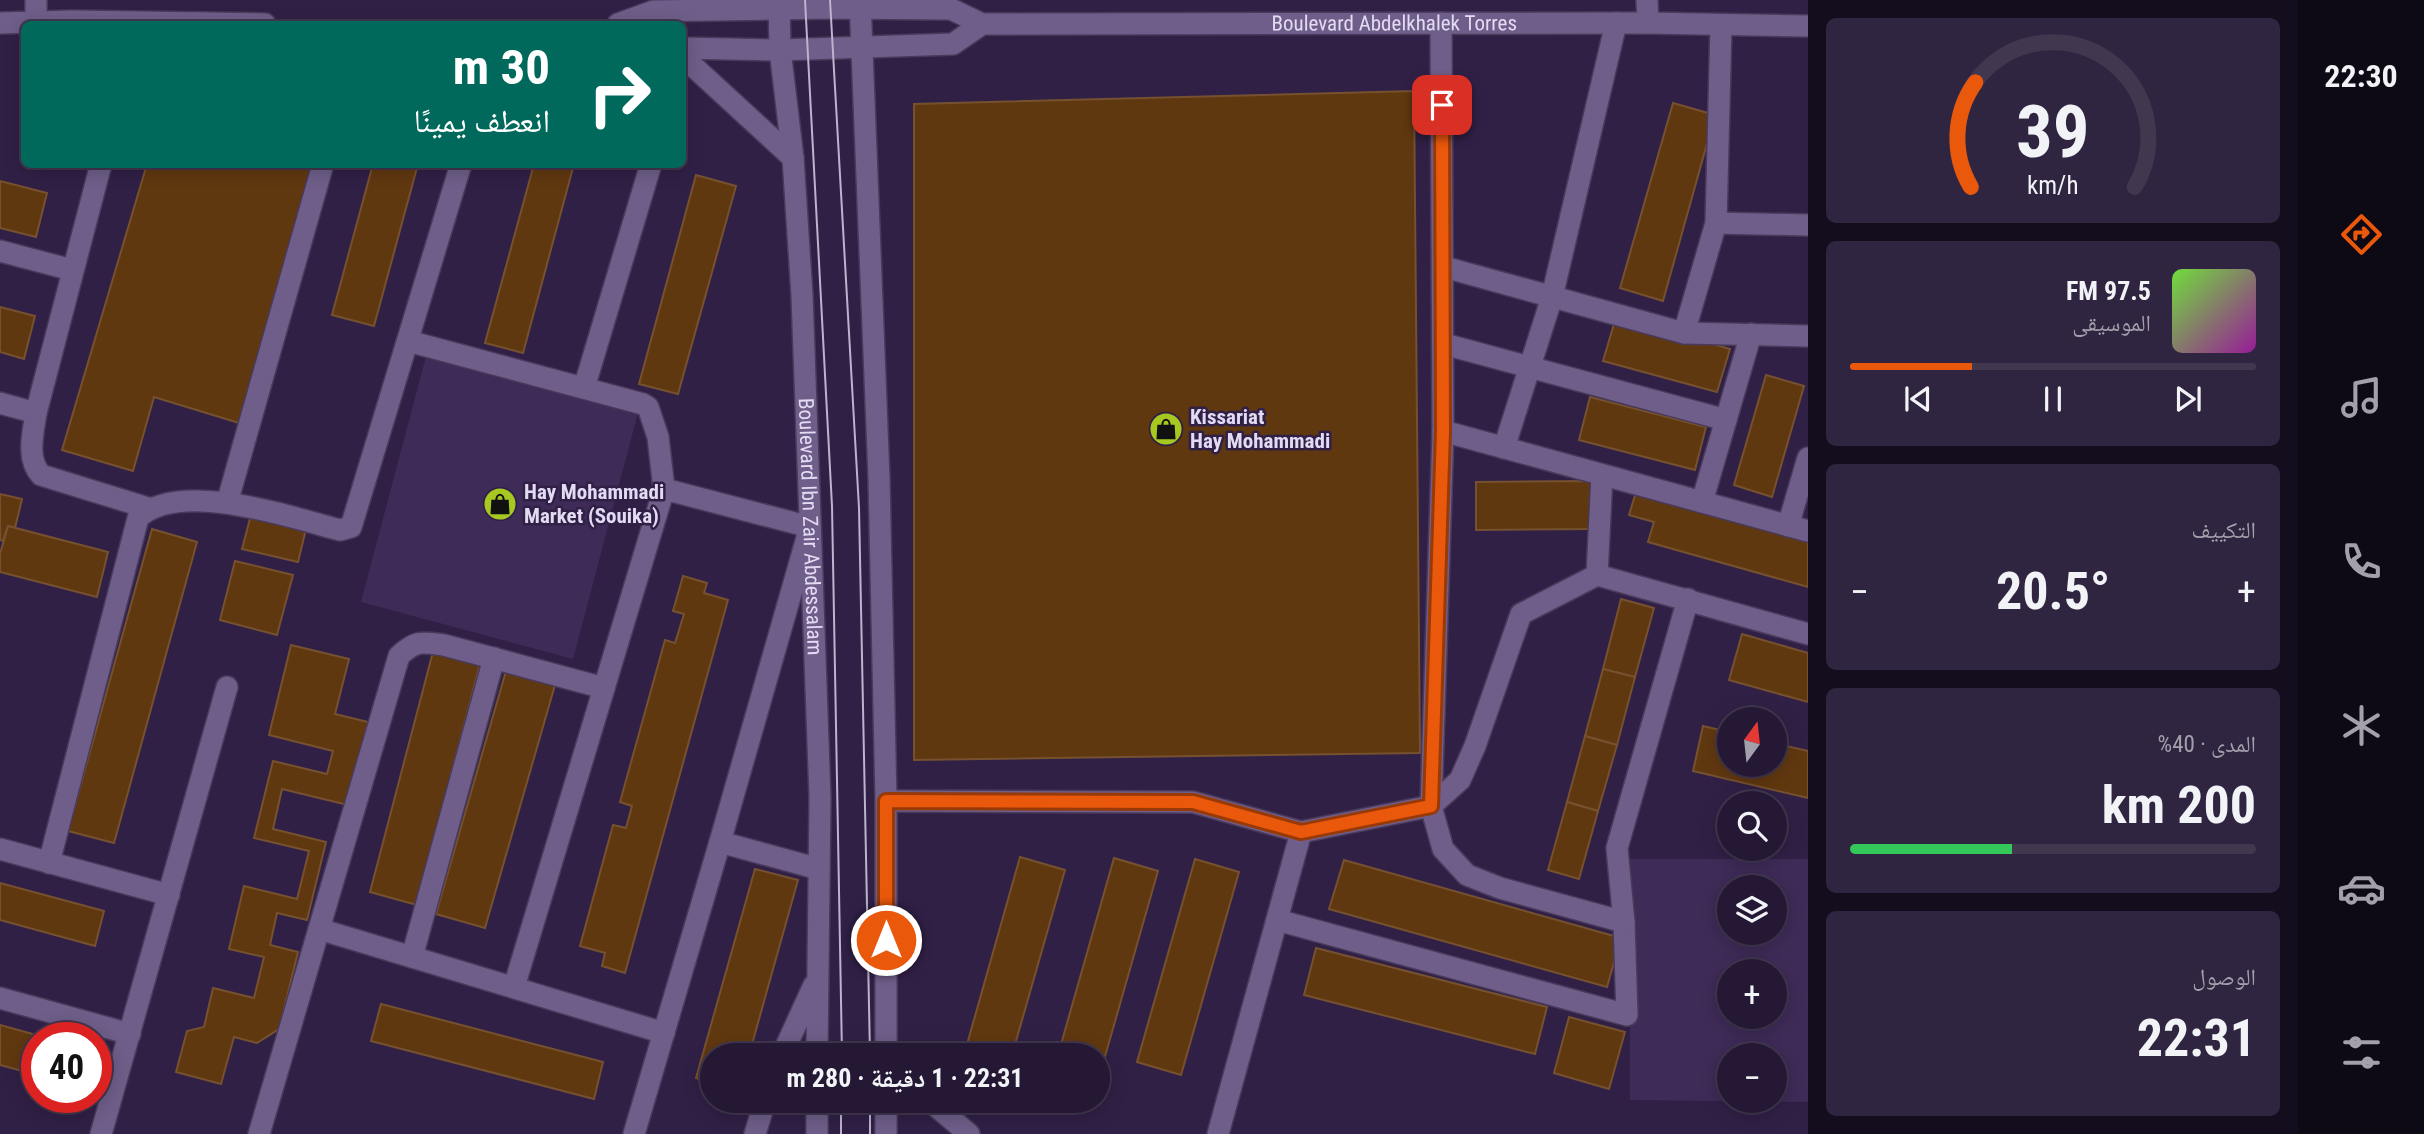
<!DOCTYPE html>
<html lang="ar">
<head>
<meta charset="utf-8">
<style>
  body { margin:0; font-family:"Roboto Condensed","Noto Naskh Arabic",sans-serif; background:#302540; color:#f1f3f6; direction:rtl; height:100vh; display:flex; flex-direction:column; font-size:26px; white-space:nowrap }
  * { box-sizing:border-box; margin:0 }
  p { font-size:23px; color:#a3a0ac }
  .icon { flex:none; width:38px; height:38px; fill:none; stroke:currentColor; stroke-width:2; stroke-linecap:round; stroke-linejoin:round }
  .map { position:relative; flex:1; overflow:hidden; direction:ltr }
  .sheet { display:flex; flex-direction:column; gap:18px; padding:18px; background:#140d1d; width:490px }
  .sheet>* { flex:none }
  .top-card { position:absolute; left:21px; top:21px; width:665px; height:147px; border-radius:10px; box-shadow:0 4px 18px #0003,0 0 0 2px #41374f; direction:rtl; background:#00695c; color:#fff; overflow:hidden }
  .needle { width:46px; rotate:15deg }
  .tools { position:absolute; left:1717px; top:707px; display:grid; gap:14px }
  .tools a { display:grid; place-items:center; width:70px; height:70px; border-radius:50%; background:#241834; box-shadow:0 4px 18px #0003,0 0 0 2px #41374f; font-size:35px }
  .speed { position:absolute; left:21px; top:1022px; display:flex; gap:14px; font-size:35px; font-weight:700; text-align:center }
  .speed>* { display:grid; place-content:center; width:91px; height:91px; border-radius:50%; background:#241834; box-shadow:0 4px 18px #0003,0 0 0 2px #41374f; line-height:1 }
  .speed .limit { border:10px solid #d22; background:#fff; color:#111 }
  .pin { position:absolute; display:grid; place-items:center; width:60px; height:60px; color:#fff; margin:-30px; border-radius:14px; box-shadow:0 4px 10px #0006 }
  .me { position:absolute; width:77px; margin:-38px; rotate:0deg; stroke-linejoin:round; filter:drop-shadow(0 0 5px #0008) }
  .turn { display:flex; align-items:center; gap:24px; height:147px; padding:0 21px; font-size:32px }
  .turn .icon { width:91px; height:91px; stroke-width:2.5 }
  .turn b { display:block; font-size:49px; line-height:60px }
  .big { font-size:52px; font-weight:700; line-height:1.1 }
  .sheet .card { flex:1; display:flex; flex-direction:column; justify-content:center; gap:10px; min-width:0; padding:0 24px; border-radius:10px; background:#302540 }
  .sheet .dial { align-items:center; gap:0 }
  .dial svg { height:182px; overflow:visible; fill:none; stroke:#41374f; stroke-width:7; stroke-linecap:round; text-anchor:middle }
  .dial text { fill:#f1f3f6; stroke:none }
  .song { display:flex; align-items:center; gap:21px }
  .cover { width:84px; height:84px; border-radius:10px; background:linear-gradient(135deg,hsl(100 70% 55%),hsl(300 70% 35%)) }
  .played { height:7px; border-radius:4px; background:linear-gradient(90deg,#ea580c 30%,#41374f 30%) }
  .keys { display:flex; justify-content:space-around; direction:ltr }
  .heat { display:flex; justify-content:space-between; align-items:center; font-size:38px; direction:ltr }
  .charge { height:10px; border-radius:5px; background:linear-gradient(90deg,#34c759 40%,#41374f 0) }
  .trip { position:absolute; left:700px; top:1043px; width:410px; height:70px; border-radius:35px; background:#241834; box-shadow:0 4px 18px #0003,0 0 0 2px #41374f; font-weight:700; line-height:70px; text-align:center; direction:rtl }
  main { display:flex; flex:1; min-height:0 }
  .menu { display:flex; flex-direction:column; width:126px; justify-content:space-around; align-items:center; background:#0e0a15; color:#a3a0ac }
  .menu .icon { width:49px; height:49px }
  .menu .active { color:#ea580c }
  .menu b { font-size:32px; color:#f1f3f6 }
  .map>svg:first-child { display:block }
</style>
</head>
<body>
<main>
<nav class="menu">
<b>22:30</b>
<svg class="icon active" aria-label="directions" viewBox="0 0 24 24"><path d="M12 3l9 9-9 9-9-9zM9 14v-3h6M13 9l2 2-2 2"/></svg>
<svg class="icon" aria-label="music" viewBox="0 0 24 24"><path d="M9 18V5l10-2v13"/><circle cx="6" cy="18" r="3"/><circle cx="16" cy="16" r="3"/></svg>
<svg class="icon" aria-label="phone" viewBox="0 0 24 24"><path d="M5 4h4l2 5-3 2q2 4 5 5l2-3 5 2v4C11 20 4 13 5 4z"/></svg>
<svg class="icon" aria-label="climate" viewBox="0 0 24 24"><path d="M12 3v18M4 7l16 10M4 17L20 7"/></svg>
<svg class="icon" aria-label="car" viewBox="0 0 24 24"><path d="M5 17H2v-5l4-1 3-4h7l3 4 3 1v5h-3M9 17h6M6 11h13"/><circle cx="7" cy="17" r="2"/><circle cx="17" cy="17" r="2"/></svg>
<svg class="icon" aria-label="filters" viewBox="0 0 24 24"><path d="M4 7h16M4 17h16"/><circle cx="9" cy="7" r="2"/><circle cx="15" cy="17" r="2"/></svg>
</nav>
<section class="sheet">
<div class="card dial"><svg viewBox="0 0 100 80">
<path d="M14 69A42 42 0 1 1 86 69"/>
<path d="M14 69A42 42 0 0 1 16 23" stroke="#ea580c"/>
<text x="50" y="56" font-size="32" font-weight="700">39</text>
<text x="50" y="72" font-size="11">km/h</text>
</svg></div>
<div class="card">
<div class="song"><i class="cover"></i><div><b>97.5 FM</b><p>الموسيقى</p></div></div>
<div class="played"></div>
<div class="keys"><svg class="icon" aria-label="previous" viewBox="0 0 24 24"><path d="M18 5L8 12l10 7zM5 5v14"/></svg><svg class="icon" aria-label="pause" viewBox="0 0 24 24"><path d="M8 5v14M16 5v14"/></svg><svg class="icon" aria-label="next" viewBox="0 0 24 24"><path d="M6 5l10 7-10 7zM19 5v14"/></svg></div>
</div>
<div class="card"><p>التكييف</p>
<div class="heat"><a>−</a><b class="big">20.5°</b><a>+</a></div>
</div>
<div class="card"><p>المدى · 40%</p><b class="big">200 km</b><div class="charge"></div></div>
<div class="card"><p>الوصول</p><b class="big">22:31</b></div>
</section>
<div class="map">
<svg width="1808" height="1134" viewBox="0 0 1808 1134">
  <rect width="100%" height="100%" fill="#302046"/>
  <!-- built -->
  <g fill="#3e2b57" fill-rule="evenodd">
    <polygon points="428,349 640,405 573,659 361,602"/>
    <path d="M1630 859H1808V1102L1630 1100ZM1729 887H1774V933H1729ZM1729 971H1774V1017H1729ZM1729 1055H1774V1101H1729Z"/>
  </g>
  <!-- building -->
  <g fill="#603810" stroke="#765130" stroke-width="2">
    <polygon points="1414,91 1420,753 914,760 914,104"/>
    <polygon points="1673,103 1715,115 1663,301 1620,288"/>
    <polygon points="147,164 316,164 239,423 154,397 133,471 62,450"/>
    <polygon points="373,164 418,164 374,326 332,315"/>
    <polygon points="534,164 574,164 523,353 485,343"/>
    <polygon points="696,175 736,186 678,394 639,384"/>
    <polygon points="0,181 47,193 36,237 0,228"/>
    <polygon points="0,307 35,316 24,359 0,352"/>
    <polygon points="1616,317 1730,349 1717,392 1603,361"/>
    <polygon points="1766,375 1804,386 1772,497 1734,485"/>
    <polygon points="1590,397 1706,427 1695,470 1579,440"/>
    <polygon points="1592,481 1593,529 1476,530 1476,482"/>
    <polygon points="1636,492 1808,541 1808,587 1648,542 1654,522 1629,515"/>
    <polygon points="0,494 22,499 15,528 8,526 3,541 0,540"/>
    <polygon points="252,511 307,525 298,562 242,549"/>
    <polygon points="8,526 108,552 97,597 0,572 0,554"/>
    <polygon points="152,529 197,542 114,843 68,831"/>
    <polygon points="235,561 293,575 277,635 220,620"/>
    <polygon points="683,576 707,583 704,593 728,600 625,973 602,966 605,953 580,946 613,825 626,828 632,806 620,802 665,640 675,643 684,614 673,611"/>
    <polygon points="1621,599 1654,608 1635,677 1603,669"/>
    <polygon points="1742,634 1808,653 1808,702 1729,680"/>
    <polygon points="291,645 349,659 335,714 368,722 348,805 282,789 273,829 326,842 307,920 277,913 270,945 298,952 279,1029 257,1043 234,1037 221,1084 176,1072 187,1031 204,1027 213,988 254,998 264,957 229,949 244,886 297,899 309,851 254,838 273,761 327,774 333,751 269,735"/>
    <polygon points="434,648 481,660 417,905 370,892"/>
    <polygon points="1603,669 1635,677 1617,745 1585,736"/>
    <polygon points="506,671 555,685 485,928 436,914"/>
    <polygon points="1703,726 1729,732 1729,765 1774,765 1774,743 1808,751 1808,798 1693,771"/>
    <polygon points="1585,736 1617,745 1598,811 1567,802"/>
    <polygon points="1567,802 1598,811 1579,879 1548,870"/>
    <polygon points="1020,857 1065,870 1012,1055 964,1055"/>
    <polygon points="1114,858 1158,871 1100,1074 1097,1073 1097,1055 1058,1055"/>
    <polygon points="1195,859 1239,872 1181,1075 1137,1062"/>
    <polygon points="1344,860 1621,938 1607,987 1329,909"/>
    <polygon points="755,869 798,880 749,1055 712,1055 712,1083 696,1078"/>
    <polygon points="0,883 104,911 95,946 0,920"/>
    <polygon points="1316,948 1547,1007 1535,1054 1304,995"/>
    <polygon points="381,1004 603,1062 594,1099 371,1041"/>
    <polygon points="1569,1017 1625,1032 1609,1089 1554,1073"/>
    <polygon points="0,1025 47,1038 37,1038 37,1075 0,1065"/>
  </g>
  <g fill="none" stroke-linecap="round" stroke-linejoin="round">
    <defs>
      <g id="minor">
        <polyline points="36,0 36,22"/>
        <path id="s1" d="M779 0 780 50 793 158 802 295 820 798 817 1055"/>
        <polyline points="860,0 879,478 886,801 886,1055"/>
        <polyline points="1647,0 1648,23"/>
        <polyline points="0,23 72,21 265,24"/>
        <path id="s2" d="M618 24 654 11 830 8 951 9 982 24 1648 23 1808 26"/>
        <polyline points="682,48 780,50 953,44 982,24"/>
        <polyline points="682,56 793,158"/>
        <path d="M101 164 36 413C33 433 26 459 41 475L148 508"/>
        <polyline points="1716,223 1808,225"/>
        <polyline points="0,251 72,270"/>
        <polyline points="1444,267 1684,333 1808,336"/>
        <polyline points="1684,333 1716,223 1721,25"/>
        <polyline points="408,341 643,404 648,407 658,437 664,489"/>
        <polyline points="1444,344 1726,420"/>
        <polyline points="584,388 651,164"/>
        <polyline points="0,403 36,413"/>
        <polyline points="1443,431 1808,531"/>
        <polyline points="1504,448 1552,297 1616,23"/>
        <polyline points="1702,502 1751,334"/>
        <polyline points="227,503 323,164"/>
        <polyline points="1788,526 1808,458"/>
        <polyline points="1597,575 1602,475"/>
        <polyline points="886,801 1193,802 1301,832 1431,806 1443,431 1441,23"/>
        <polyline points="0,849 169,895"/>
        <path d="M49 863 138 518C179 479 290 517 340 530L351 527 461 164"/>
        <polyline points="1277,920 1627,1015 1624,922 1617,848 1688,599"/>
        <polyline points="1624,922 1500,888 1467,875 1443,849 1431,806 1460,780 1475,746 1521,614 1597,575 1808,634"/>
        <polyline points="319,929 664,1033"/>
        <polyline points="412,957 494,658"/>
        <polyline points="514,987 664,489 810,527 720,842"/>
        <polyline points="0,998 130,1034"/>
        <polyline points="782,1055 814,985"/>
        <polyline points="930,1101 969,1134"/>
        <polyline points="101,1134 227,687"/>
        <path d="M259 1134 399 656C416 640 422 642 444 645L604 688"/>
        <polyline points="634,1134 720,842 819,869"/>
        <polyline points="755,1134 765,1101"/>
        <polyline points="817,1134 817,1101"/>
        <polyline points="886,1134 886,1101"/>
        <polyline points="1218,1134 1301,832"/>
      </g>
    </defs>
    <!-- minor casing -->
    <use href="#minor" stroke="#493a5b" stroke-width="24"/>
    <!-- minor -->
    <use href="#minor" stroke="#6e5e89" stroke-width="21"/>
    <!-- tram -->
    <g stroke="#bcb3ce" stroke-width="2">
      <polyline points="805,0 832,506 842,1055"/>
      <polyline points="830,0 859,508 870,1055"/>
      <polyline points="841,1134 841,1101"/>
      <polyline points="870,1134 870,1101"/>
    </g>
  </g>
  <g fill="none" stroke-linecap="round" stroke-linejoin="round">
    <defs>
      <polyline id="route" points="886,940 886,801 1193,802 1301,832 1431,806 1443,431 1442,105"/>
    </defs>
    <!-- route casing -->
    <use href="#route" stroke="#983908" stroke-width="18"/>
    <!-- route -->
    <use href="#route" stroke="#ea580c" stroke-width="12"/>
  </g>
  <!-- icons -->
  <defs>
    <symbol id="shop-disc" viewBox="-11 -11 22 22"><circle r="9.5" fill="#a6c821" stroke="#302046"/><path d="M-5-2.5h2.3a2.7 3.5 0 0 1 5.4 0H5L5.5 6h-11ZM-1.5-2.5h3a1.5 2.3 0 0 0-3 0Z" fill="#111"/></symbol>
  </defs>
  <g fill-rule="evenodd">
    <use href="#shop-disc" x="1147" y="410" width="38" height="38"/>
    <use href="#shop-disc" x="481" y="485" width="38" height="38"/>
  </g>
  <g text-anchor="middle" stroke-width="5" stroke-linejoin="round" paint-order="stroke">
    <!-- street labels -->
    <g font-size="21" fill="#e3dbf3" stroke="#302046">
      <text dy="7" stroke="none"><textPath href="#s2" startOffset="782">Boulevard Abdelkhalek Torres</textPath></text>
      <text dy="7" stroke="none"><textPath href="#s1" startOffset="528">Boulevard Ibn Zair Abdessalam</textPath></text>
    </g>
    <!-- poi labels -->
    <g font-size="21" font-weight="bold" fill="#e3dbf3" stroke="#302046" text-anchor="start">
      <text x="1190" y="424">Kissariat<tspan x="1190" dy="24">Hay Mohammadi</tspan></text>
      <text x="524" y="499">Hay Mohammadi<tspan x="524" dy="24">Market (Souika)</tspan></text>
    </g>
  </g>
</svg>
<div class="tools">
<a><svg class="needle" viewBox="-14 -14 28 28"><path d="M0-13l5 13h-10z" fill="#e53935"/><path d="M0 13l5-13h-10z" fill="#a3a0ac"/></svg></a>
<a><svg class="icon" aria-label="search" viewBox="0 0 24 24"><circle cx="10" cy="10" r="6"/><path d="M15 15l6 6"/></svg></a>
<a><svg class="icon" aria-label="layers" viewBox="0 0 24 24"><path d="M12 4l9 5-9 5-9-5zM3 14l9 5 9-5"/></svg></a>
<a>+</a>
<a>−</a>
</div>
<div class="speed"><div class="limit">40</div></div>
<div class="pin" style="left:1442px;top:105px;background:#d93025"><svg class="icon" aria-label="arrive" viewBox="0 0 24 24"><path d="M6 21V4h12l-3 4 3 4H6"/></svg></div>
<svg class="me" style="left:886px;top:940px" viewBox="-20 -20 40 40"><circle r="17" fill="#ea580c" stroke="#fff" stroke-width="3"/><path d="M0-11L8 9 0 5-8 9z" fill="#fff"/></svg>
<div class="trip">22:31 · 1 دقيقة · 280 m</div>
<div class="top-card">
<div class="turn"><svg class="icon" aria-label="right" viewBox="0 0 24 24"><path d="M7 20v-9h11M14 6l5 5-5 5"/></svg><div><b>30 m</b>انعطف يمينًا</div></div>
</div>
</div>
</main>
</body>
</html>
